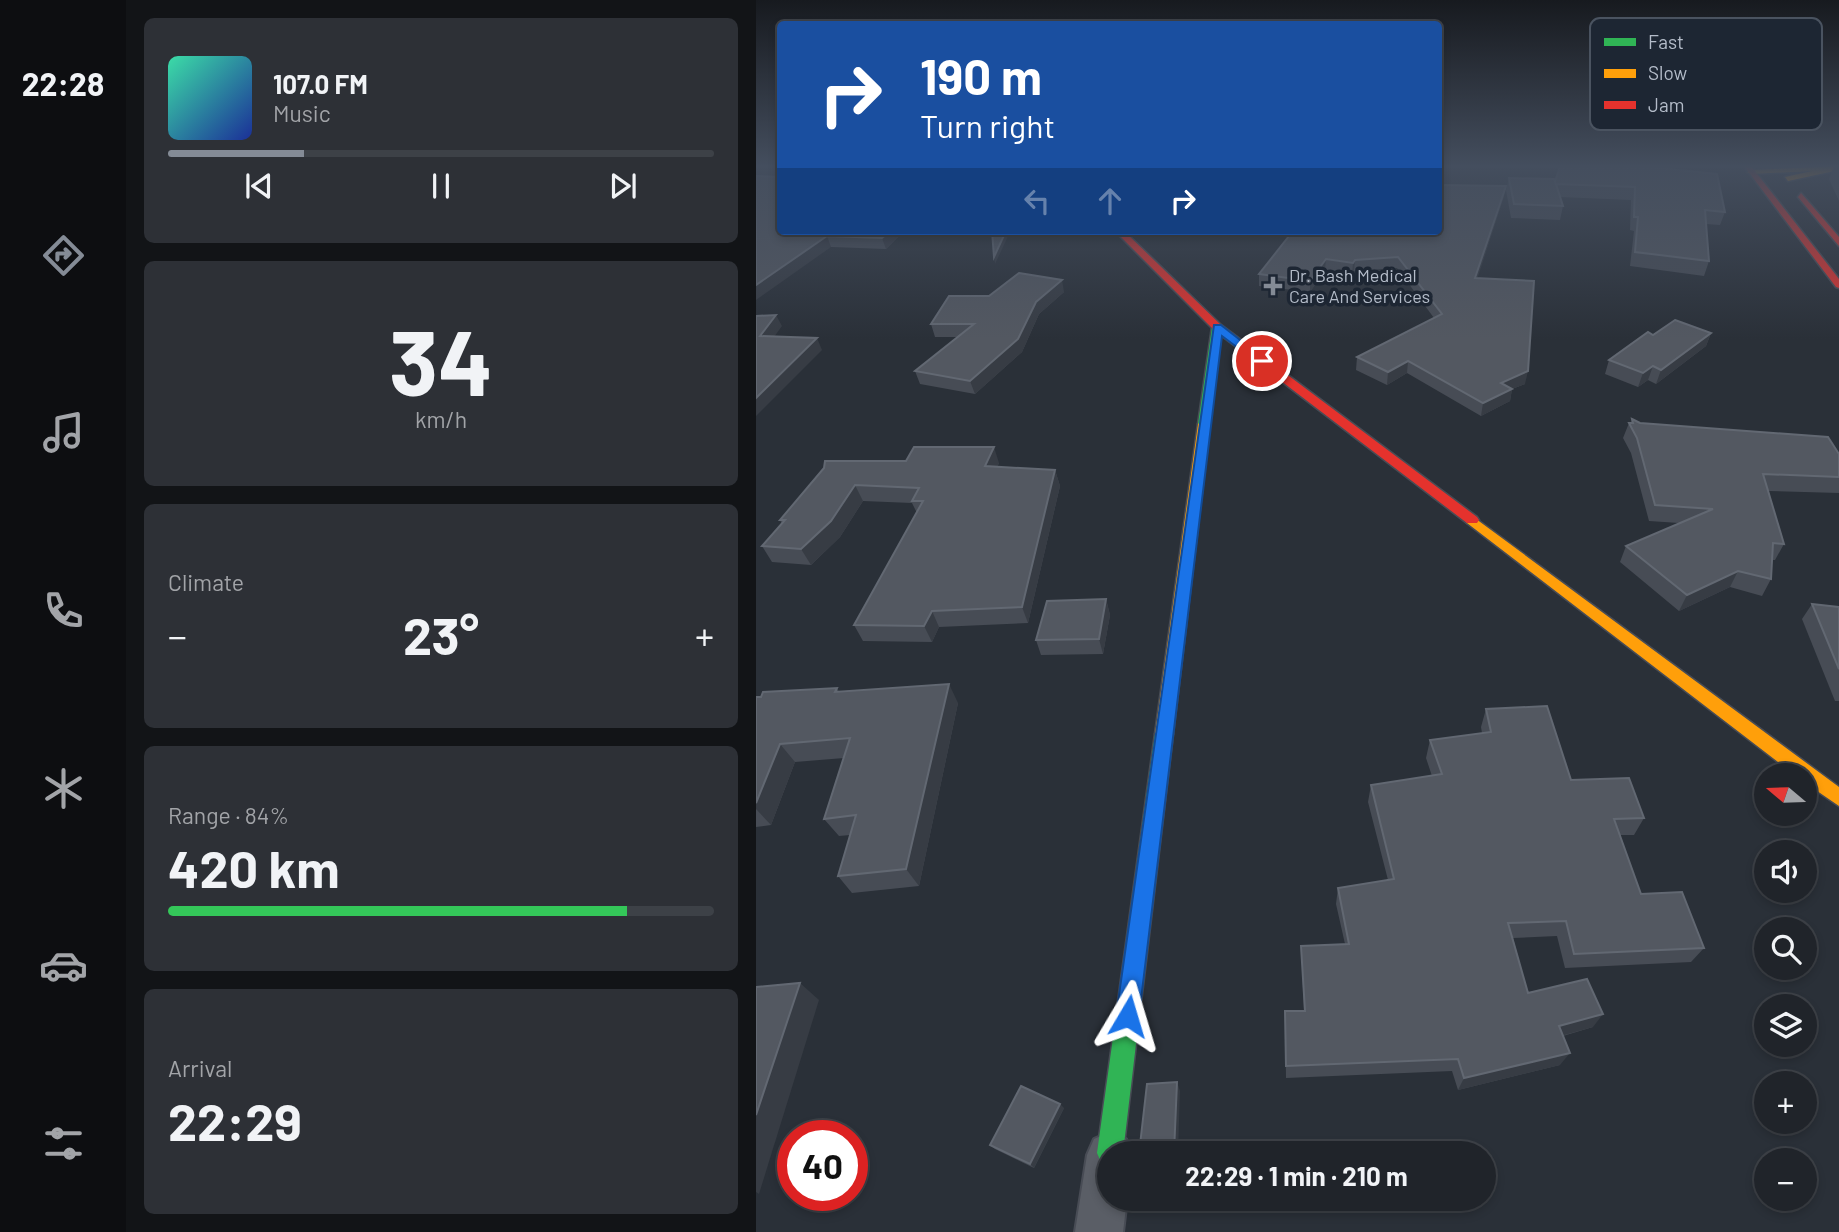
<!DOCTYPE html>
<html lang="en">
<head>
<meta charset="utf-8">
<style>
  body { margin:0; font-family:Barlow,sans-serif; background:#2d3036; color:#f1f3f6; height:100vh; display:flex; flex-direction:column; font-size:26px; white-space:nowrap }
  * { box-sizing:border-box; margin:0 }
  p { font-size:23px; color:#a2a4a8 }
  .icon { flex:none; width:38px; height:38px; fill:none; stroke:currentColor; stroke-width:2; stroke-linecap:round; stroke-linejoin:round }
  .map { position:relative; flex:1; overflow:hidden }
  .panel { display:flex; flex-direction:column; gap:18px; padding:18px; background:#121417; width:630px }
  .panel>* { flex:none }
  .banner { position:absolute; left:21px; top:21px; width:665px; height:214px; border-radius:7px; box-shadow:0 4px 10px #0003,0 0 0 2px #3d4147; background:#1a4fa0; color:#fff; overflow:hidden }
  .needle { width:46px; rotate:289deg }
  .fabs { position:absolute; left:998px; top:763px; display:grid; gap:14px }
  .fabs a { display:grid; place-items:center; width:63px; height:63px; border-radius:50%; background:#20242a; box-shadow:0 4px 10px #0003,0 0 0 2px #3d4147; font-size:35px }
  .speed { position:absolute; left:21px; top:1120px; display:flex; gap:14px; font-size:35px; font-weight:700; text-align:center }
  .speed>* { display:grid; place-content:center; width:91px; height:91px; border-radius:50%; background:#20242a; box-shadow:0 4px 10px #0003,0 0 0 2px #3d4147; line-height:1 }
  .speed .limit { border:10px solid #d22; background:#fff; color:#111 }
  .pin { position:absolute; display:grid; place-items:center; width:60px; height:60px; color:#fff; margin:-30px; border:4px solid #fff; border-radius:50%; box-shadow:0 2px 7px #0007 }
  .me { position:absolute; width:77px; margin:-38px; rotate:7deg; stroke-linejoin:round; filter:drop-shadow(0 0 5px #0008) }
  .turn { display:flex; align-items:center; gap:24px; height:147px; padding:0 28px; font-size:32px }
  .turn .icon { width:91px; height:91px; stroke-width:2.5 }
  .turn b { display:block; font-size:49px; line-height:60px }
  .lanes { display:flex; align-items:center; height:66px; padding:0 28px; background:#0003; justify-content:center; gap:35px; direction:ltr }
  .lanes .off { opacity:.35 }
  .big { font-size:52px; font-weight:700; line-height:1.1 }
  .panel .tile { flex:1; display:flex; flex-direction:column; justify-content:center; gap:10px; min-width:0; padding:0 24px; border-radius:10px; background:#2d3036 }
  .panel .dial { align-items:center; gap:0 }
  .dial b { font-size:91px; line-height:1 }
  .song { display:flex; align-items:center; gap:21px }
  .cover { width:84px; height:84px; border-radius:10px; background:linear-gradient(135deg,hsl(160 70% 55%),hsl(230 70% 35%)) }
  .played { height:7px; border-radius:4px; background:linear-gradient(90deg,#848b96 25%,#3d4147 25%) }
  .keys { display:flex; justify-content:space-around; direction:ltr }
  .heat { display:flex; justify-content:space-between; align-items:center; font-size:38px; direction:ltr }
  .charge { height:10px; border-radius:5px; background:linear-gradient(90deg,#34c759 84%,#3d4147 0) }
  .trip { position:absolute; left:341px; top:1141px; width:399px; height:70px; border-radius:35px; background:#20242a; box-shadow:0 4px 10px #0003,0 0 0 2px #3d4147; font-weight:700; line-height:70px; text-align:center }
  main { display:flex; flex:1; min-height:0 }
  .tab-bar { display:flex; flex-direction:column; width:126px; justify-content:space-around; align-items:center; background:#0d0e11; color:#a2a4a8 }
  .tab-bar .icon { width:49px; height:49px }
  .tab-bar .selected { color:#848b96 }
  .tab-bar b { font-size:32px; color:#f1f3f6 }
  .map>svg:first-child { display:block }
</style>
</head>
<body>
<main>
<nav class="tab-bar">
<b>22:28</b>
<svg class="icon selected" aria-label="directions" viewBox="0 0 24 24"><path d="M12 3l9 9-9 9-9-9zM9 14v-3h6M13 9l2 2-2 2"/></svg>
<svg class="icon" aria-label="music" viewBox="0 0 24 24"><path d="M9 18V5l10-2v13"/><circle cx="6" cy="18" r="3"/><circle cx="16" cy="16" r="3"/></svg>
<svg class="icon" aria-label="phone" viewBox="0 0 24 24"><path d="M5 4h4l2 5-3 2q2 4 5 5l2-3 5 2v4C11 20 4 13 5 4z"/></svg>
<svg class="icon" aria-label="climate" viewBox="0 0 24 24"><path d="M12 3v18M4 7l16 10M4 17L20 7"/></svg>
<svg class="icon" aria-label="car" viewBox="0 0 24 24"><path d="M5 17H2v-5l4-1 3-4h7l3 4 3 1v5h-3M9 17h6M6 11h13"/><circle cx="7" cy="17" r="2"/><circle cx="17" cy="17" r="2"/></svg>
<svg class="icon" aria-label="filters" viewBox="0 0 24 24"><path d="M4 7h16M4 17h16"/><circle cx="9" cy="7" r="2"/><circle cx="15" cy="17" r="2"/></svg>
</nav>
<section class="panel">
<div class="tile">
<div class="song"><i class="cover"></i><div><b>107.0 FM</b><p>Music</p></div></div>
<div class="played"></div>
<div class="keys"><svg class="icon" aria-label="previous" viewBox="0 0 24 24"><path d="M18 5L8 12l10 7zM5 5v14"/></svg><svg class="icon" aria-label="pause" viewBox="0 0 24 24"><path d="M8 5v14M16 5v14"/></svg><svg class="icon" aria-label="next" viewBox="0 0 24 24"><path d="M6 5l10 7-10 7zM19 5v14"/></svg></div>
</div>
<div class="tile dial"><b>34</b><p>km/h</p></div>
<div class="tile"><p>Climate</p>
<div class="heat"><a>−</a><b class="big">23°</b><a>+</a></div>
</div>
<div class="tile"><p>Range · 84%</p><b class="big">420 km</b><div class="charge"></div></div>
<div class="tile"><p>Arrival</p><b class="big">22:29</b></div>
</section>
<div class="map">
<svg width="1083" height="1232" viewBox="0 0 1083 1232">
  <rect width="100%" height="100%" fill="#2a3038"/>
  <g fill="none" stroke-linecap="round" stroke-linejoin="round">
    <defs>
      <polygon id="street" points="354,1132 370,1139 376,1153 354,1153 354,1199 371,1199 367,1232 319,1232 331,1155 338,1139"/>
      <g id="fast">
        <polygon points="461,324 466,327 454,424 448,428 442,424 456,327"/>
        <polygon points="408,727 414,729 417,734 367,1153 354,1153 354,1166 345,1162 341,1153 399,734 402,729"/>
      </g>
      <g id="slow">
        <polygon points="1083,166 1083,170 1032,181 1029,177 1056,171 995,174 991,172 995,170"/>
        <polygon points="448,420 454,424 417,734 414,739 408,741 402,739 399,734 442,424"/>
        <polygon points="716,516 1083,787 1083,806 1048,782 1048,775 1039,775 711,523 709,520 711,517"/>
      </g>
      <g id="jam">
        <polygon points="988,166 995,166 1083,279 1083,288 1080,287"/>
        <polygon points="1045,193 1083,237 1083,246 1042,197"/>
        <polygon points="359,231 368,231 465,325 721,517 723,520 721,523 711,523 457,329"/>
      </g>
    </defs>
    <!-- street casing -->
    <use href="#street" stroke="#484c55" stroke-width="4"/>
    <!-- fast casing -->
    <use href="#fast" stroke="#484c55" stroke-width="3"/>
    <!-- slow casing -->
    <use href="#slow" stroke="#484c55" stroke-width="3"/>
    <!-- jam casing -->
    <use href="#jam" stroke="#484c55" stroke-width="3"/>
    <!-- street -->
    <use href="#street" fill="#5a5e66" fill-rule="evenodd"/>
    <!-- fast -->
    <use href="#fast" fill="#30b455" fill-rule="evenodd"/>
    <!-- slow -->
    <use href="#slow" fill="#ff9f0a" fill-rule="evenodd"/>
    <!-- jam -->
    <use href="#jam" fill="#e5322d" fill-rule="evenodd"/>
  </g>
  <!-- wall -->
  <g fill="#474c55">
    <polygon points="1078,166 1083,166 1083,201 1073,179"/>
    <polygon points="884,167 969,212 964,225 950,224 953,261 948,276 874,266 878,231 874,230 875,200 804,197 807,206 804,220 755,218 750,190 753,178 799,182"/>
    <polygon points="748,196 721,278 769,384 756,389 754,401 725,416 651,373 631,385 600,370 601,357 678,318 641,268 598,271 596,274 569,270 554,292 503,286 503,274 660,233 659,231 682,231"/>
    <polygon points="24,231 148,231 130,249 75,247"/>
    <polygon points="308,292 283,314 266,352 219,394 164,384 159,371 202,337 179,337 175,324 233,296"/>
    <polygon points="955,333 950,346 900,384 892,380 882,387 849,374 853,360 897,335"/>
    <polygon points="876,419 884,423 1083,477 1083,493 1012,491 1028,544 1019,560 1016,560 1015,579 1006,596 974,587 923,611 864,562 870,546 923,523 893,521 875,453 867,438 873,423 875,423"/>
    <polygon points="243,463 241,467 299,470 304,486 272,623 183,627 176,642 107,641 98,625 161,513 156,503 107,501 84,537 55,565 16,562 6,546 26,524 24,520 68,468"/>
    <polygon points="350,599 354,615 347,654 285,655 280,640"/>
    <polygon points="1056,604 1083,607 1083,701 1079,701 1046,619"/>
    <polygon points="81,688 83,692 202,703 163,886 96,893 82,876 94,835 83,836 68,819 88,758 39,762 15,825 0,827 0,697"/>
    <polygon points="730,709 815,780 888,818 878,835 864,835 885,894 948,948 935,962 809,968 801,936 757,938 772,993 837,1027 807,1036 804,1065 702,1090 696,1071 530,1078 529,1011 548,1011 545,946 589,944 580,904 582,888 632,880 612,802 615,785 676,776 670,758 674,740 726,733 725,727"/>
    <polygon points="308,1108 278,1168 239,1149 234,1145"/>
  </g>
  <!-- shaded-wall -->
  <g fill="#373c44">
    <polygon points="750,186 748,196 718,289 719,278"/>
    <polygon points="134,231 148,231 130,249 126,238"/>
    <polygon points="250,231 257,231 254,232 239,264 238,257"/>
    <polygon points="71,236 75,247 0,300 0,285"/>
    <polygon points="570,259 569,270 554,292 554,281"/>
    <polygon points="599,260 598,271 596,274 597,263"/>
    <polygon points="306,280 308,292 283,314 266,352 219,394 214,381 280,302"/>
    <polygon points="20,315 26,326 10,348 4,336"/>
    <polygon points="955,333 950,346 900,384 905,370"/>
    <polygon points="61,338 66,350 0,416 0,398"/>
    <polygon points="652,361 651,373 631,385 632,372"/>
    <polygon points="897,366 892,380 882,387 887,373"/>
    <polygon points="772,371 769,384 756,389 754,401 725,416 727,403 745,383"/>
    <polygon points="238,447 243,463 235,482 229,466"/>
    <polygon points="299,470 304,486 272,623 266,607"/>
    <polygon points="99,485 107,501 84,537 55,565 45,549"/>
    <polygon points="982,571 974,587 923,611 931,595"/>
    <polygon points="350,599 354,615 347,654 343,639"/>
    <polygon points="176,611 183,627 176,642 168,626"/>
    <polygon points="193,684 202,703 163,886 150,869"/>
    <polygon points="24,744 39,762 15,825 0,809 0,803"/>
    <polygon points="44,983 63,1000 3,1194 0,1192 0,1115"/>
    <polygon points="847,1014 837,1027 794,1039 803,1026"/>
    <polygon points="814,1053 804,1065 702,1090 708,1078"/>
    <polygon points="421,1082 424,1091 422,1153 418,1153"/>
    <polygon points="304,1104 308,1108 278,1168 274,1164"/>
  </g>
  <!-- building -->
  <g fill="#535861" stroke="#626872" stroke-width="2">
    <polygon points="804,166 884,166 961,174 969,212 949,210 953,261 879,252 882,217 878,217 879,187 800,184 807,206 758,204 753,178 798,179 799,182"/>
    <polygon points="0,176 24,177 24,231 134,231 126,238 71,236 0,285"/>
    <polygon points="682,185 750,186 719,278 778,281 772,371 745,383 756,389 727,403 652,361 632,372 601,357 686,314 642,257 599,260 597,263 570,259 554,281 503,274 537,231 648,231 664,233 663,231 682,231"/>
    <polygon points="236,231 250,231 238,257"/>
    <polygon points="263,273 306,280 280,302 262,339 214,381 159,371 218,324 175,324 193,296 233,296"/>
    <polygon points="20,315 4,336 61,338 0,398 0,316"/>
    <polygon points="919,320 955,333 905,370 897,366 887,373 853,360 892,332 897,335"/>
    <polygon points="876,419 884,423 1072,437 1083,454 1083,477 1007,474 1028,544 1017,543 1015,579 982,571 931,595 870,546 957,509 899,505 881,438 873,423 877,423"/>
    <polygon points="158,447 238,447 229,466 299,470 266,607 176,611 168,626 98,625 167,501 156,501 163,488 99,485 75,521 45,549 6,546 29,520 24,520 68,468 69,461 150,461"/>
    <polygon points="350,599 343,639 280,640 291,601"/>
    <polygon points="1056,604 1083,607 1083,669"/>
    <polygon points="193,684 150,869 82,876 100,815 68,819 94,738 24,744 0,803 0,697 5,697 7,692 81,688 79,692"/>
    <polygon points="791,706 815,780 873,778 888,818 858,819 885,894 926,892 948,948 818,954 810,921 752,923 772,993 831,979 847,1014 803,1026 814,1053 708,1078 702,1059 530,1066 529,1011 549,1011 545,946 593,944 582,888 638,879 615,785 686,774 674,740 735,732 730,709"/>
    <polygon points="44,983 0,1115 0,987"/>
    <polygon points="421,1082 418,1153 370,1153 370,1148 384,1145 391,1084"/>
    <polygon points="265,1086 304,1104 274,1164 234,1145"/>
  </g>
  <!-- sky -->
  <linearGradient id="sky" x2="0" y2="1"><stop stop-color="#171a1f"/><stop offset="0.49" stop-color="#444e5e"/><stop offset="1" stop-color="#444e5e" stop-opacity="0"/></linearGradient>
  <rect width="1083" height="339" fill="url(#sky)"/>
  <!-- route -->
  <polygon fill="#1a73e8" stroke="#114b97" stroke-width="2" points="458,325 465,325 511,361 502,363 466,336 383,1016 380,1024 372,1027 363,1024 360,1016"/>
  <!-- markers -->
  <path fill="#848b96" stroke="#1d2633" stroke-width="2.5" d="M513.5 275.5h7v7h7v7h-7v7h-7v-7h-7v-7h7z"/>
  <g text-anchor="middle" stroke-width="7" stroke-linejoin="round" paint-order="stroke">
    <!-- far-poi labels -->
    <g font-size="18" fill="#b4bcc9" stroke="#1d2633" text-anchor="start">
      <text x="533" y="282">Dr. Bash Medical<tspan x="533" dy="21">Care And Services</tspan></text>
    </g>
  </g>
  <!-- legend -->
  <rect x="834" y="18" width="232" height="112" rx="10" fill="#1d2633" stroke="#4a5360" stroke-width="2"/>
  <rect x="848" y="38" width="32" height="8" fill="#30b455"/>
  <rect x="848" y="69" width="32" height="9" fill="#ff9f0a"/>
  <rect x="848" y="101" width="32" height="8" fill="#e5322d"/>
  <g font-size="19" fill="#b4bcc9">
    <text x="892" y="49">Fast</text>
    <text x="892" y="80">Slow</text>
    <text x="892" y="112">Jam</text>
  </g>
</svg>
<div class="fabs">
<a><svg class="needle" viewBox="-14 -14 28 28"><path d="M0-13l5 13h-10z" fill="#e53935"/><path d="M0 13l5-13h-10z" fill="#a2a4a8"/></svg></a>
<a><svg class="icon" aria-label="sound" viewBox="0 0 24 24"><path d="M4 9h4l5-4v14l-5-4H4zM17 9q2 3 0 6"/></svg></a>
<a><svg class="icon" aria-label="search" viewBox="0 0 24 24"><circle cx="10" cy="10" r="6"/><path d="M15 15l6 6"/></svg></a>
<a><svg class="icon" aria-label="layers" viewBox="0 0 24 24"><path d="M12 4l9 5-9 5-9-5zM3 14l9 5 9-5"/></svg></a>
<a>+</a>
<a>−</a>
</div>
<div class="speed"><div class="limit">40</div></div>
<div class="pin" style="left:506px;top:361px;background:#d93025"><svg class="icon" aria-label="arrive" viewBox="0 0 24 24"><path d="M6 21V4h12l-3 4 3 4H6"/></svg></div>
<svg class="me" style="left:372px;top:1016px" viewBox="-20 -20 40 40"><path d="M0-17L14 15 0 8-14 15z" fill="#1a73e8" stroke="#fff" stroke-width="4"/></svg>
<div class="trip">22:29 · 1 min · 210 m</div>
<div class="banner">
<div class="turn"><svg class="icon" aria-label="right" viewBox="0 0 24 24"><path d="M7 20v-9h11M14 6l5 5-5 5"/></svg><div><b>190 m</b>Turn right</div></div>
<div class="lanes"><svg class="icon off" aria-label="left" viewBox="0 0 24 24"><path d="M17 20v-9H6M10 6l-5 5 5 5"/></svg><svg class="icon off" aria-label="ahead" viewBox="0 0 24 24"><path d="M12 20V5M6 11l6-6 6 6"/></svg><svg class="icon" aria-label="right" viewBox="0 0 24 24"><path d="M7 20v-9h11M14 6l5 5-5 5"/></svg></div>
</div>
</div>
</main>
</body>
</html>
